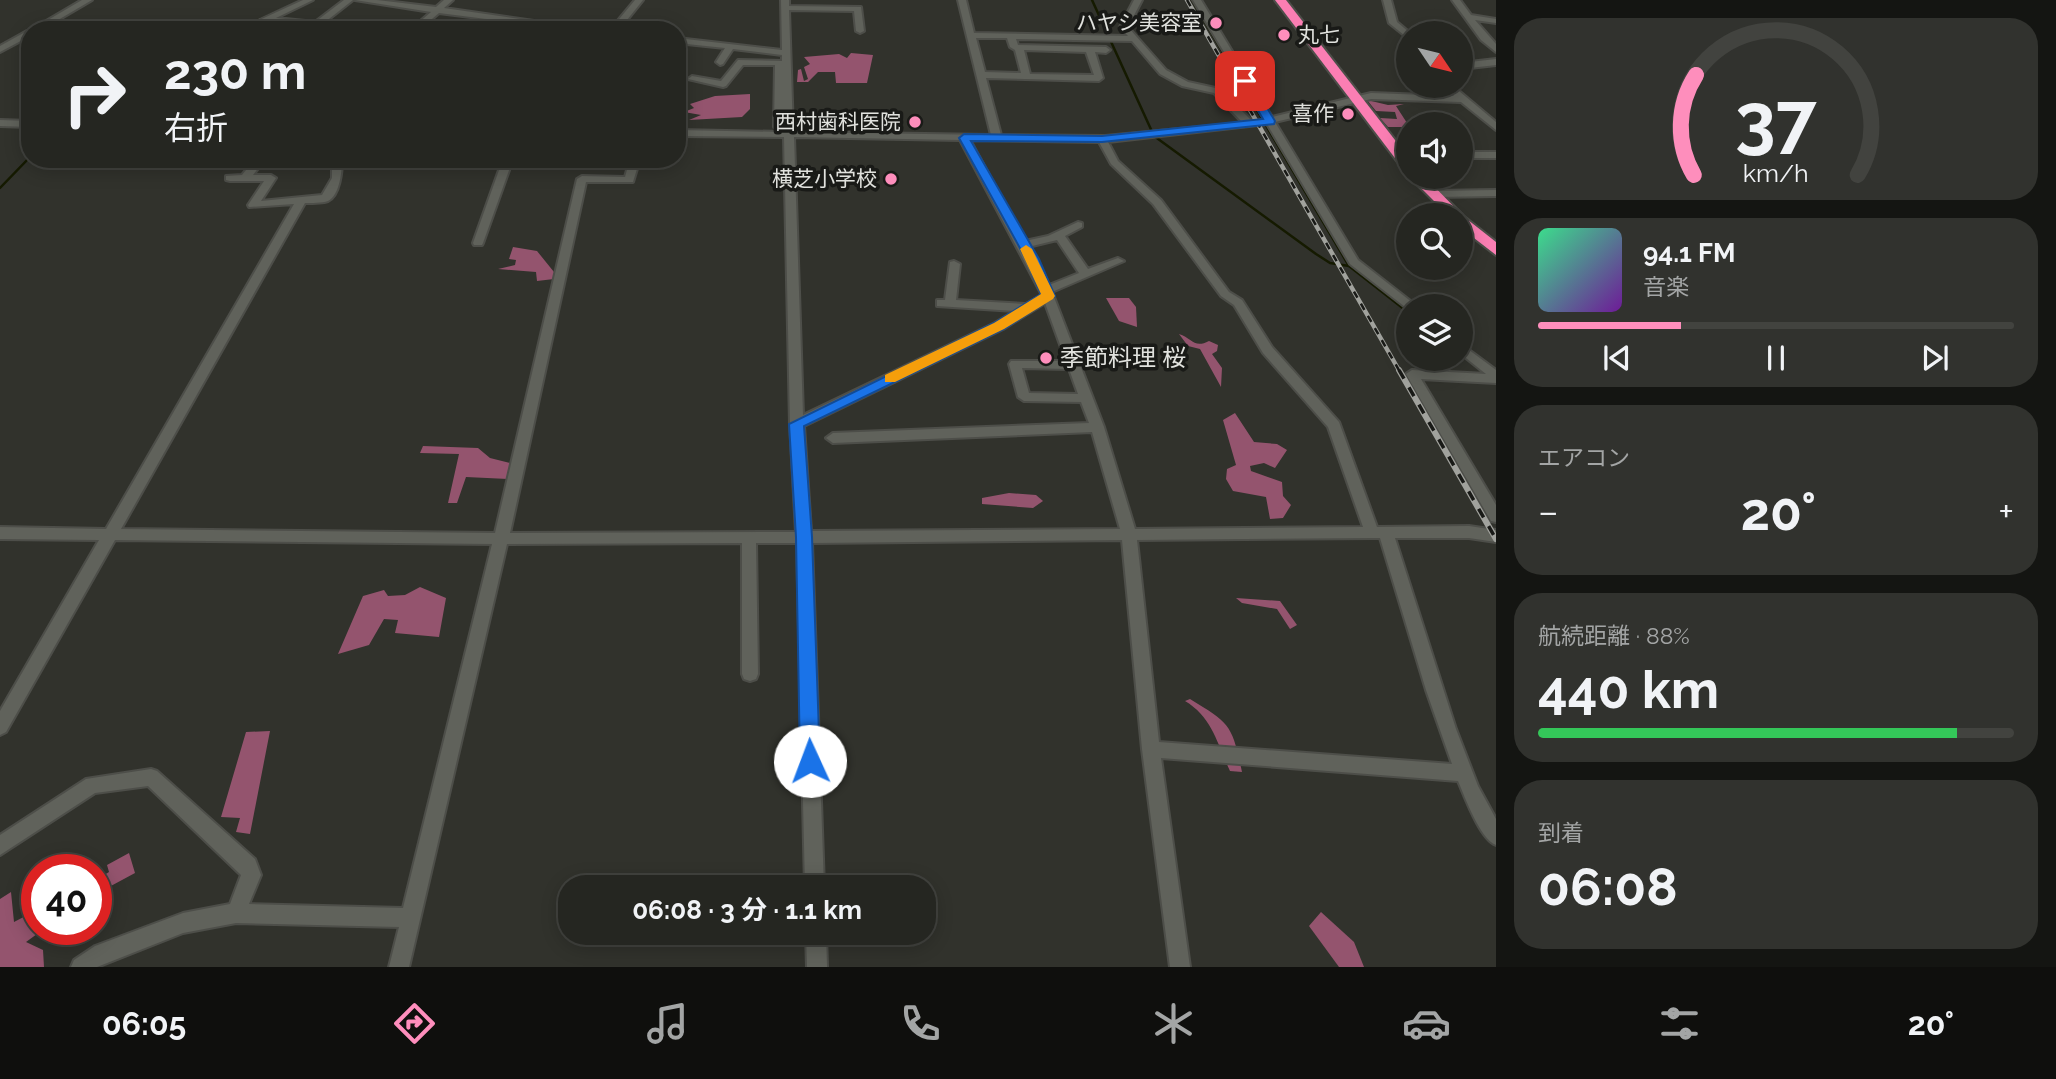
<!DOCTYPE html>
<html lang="ja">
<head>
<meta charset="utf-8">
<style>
  body { margin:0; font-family:Raleway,"Noto Sans JP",sans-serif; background:#31322e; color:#f1f3f6; height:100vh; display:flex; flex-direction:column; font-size:26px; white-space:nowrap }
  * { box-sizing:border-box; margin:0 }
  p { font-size:23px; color:#a3a5a5 }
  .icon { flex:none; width:38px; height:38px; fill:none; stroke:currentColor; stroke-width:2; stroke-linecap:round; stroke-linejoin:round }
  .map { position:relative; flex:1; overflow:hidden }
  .side { display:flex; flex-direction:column; gap:18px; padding:18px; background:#141512; width:560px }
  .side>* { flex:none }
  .guide { position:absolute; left:21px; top:21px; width:665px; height:147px; border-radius:28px; box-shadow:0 4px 18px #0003,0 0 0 2px #42433f; background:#252621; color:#f1f3f6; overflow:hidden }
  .needle { width:46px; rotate:125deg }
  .tools { position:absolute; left:1396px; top:21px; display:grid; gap:14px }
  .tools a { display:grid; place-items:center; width:77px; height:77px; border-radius:50%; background:#252621; box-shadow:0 4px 18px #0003,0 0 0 2px #42433f; font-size:35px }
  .speed { position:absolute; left:21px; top:854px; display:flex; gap:14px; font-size:35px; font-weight:700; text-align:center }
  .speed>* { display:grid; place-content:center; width:91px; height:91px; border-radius:50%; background:#252621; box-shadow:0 4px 18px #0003,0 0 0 2px #42433f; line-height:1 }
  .speed .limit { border:10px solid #d22; background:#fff; color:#111 }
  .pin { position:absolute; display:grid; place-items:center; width:60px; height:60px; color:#fff; margin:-30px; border-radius:14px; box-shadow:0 4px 10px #0006 }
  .me { position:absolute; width:77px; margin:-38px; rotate:358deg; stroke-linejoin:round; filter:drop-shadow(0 0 5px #0008) }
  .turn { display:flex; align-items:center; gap:24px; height:147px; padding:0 28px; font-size:32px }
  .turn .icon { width:91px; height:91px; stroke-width:2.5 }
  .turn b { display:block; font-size:49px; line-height:60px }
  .big { font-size:52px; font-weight:700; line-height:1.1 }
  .side .widget { flex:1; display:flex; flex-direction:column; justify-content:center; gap:10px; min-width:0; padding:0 24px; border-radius:28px; background:#31322e }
  .side .dial { align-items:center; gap:0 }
  .dial svg { height:182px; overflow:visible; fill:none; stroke:#42433f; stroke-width:7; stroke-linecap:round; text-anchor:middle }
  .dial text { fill:#f1f3f6; stroke:none }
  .song { display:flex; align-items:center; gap:21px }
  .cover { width:84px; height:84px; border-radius:10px; background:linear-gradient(135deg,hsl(150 70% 55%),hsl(280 70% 35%)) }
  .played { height:7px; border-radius:4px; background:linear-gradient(90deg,#fe8ebc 30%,#42433f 30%) }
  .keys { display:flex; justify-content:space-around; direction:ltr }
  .heat { display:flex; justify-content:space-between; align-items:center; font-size:38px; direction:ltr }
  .charge { height:10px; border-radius:5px; background:linear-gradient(90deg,#34c759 88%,#42433f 0) }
  .trip { position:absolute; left:558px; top:875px; width:378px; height:70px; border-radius:28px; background:#252621; box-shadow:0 4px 18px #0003,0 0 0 2px #42433f; font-weight:700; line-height:70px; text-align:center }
  .tab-bar { display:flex; height:112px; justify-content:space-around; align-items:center; background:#0f0f0d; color:#a3a5a5 }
  .tab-bar .icon { width:49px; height:49px }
  .tab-bar .current { color:#fe8ebc }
  .tab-bar b { font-size:32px; color:#f1f3f6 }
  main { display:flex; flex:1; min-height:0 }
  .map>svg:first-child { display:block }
</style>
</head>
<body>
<main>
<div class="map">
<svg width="1496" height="967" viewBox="0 0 1496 967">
  <rect width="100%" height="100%" fill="#31322c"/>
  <!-- forest -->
  <g fill="#94546e">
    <polygon points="851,53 873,55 867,83 836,83 835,72 818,72 808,82 797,82 798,70 801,69 804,81 808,79 804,67 810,64 804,57 839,54 847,58"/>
    <polygon points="750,94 750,109 742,117 689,120 701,115 684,112 694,108 690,104 715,96"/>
    <polygon points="1367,100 1388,105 1404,104 1396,106 1407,123 1403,127 1388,127 1380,118 1397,119 1395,112 1376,111"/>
    <polygon points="513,247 537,251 554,272 554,279 537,281 536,272 498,269 515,265 516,260 509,259"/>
    <polygon points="1106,298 1129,298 1136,307 1137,327 1119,321"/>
    <path d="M1179 334C1192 338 1194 349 1209 341L1218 345 1217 351 1212 354 1222 368 1221 387 1200 349 1188 346Z"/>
    <polygon points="1235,413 1254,442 1277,444 1287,450 1275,468 1264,463 1250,466 1251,471 1282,482 1283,496 1291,505 1283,518 1270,519 1266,497 1233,491 1226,479 1227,469 1236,465 1223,420"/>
    <polygon points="423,446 478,448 490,458 514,464 508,479 466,477 457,503 448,503 459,454 420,453"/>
    <polygon points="1009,493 1036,495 1043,501 1033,508 982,504 982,498"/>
    <polygon points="420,587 446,598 439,637 395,633 398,620 384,619 369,645 338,654 363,596 384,590 388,596 405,595"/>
    <polygon points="1236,598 1280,601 1297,625 1290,629 1277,609 1242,603"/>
    <path d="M1190 699C1231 724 1232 725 1242 772L1230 771C1217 743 1212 717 1185 701Z"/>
    <polygon points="270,731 250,834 236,832 240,818 221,817 246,732"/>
    <polygon points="129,853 135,873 96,894 96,880 109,872 107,865"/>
    <polygon points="11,892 14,922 37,910 37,929 44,929 26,942 43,950 44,967 0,967 0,899"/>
    <polygon points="1321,912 1354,942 1364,967 1339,967 1309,926"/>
  </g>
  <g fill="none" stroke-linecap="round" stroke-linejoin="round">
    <!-- stream -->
    <g stroke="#151a00" stroke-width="2.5">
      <polyline points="1092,0 1154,136 1316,254 1330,263 1349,266"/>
      <polyline points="1192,0 1349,266 1409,313"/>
      <polyline points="236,30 283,9"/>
      <polyline points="0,188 30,157"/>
      <polyline points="1461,354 1482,370"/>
    </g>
    <defs>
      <g id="minor">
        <polygon points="82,0 92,0 41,30 31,30"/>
        <polygon points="303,0 313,0 276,18 315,22 344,0 353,0 315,30 306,30 309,27 268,21 249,30 238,30"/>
        <polygon points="355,0 377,0 436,7 444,0 453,0 444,8 597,30 572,30 439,13 419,30 410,30 431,12"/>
        <polygon points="635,0 643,0 619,30 610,30"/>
        <path d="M781 0H789V6L861 7 864 31 860 33 856 31 854 11 789 10 793 132 991 135 958 0H966L974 33 1128 36 1120 27 1134 0H1142L1128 27 1166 70 1188 82 1220 89 1253 122 1264 119 1193 0H1201L1272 117 1371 93 1454 96 1444 86H1453L1496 122V130L1461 102 1371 99 1275 122 1358 260 1413 303 1415 306H1409V310L1350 264 1267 124 1108 142 1118 161 1161 200 1229 292 1242 300 1272 347 1339 422 1377 527 1469 526 1496 530V542L1469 538H1395L1456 729 1478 786 1496 819V845C1480 839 1465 797 1458 781L1161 758 1190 967H1170L1142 749 1122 540 812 543 824 887H805L797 543H756L758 674 756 679 750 681 744 679 742 674V543L507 544 409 967H389L399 927 236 923 183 933 97 967H71L74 960 95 946 183 913 230 904 241 875 148 786 95 793 0 855V835L86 779 151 769 157 771 255 859 261 875 249 904 403 908 492 544 115 540 6 732 0 735V711L99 540 0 539V527L106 529 294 204 249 207 248 205 264 181H230L226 180V176L242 175 255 159H265L253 175H271L276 178 261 201 322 195 332 178V159H342C342 171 340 195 328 201 322 203 311 203 305 203L121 529 495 533 577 179 582 176 625 177 630 159H640L633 182H586L510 533 796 532 790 424 784 137 677 136V130L784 132V117L782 129 774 127 775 65H743L726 86 723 87 688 79 692 76 721 81 738 60 782 61V55L733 49 723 64 720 65 716 62 725 48 677 43V38L782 50ZM976 38H1007L1010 47 1015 50 1021 73 985 72ZM1016 39 1132 41 1160 74 1182 86 1214 93 1243 123 1105 136 1001 135 986 78 1099 81 1103 78 1095 52 1106 53 1110 50 1106 47 1018 45ZM1024 50 1086 52 1094 75 1030 74ZM794 137 960 140 1042 295 1026 304 956 300 960 264 954 261 950 262 945 300H937V306L1015 311 995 323 803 415ZM970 140 1099 142 1111 164 1153 204 1221 296 1234 305 1263 353 1328 427 1363 527 1135 529 1104 427 1052 292 1124 261 1118 258 1088 269 1065 236 1082 227V223L1078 222 1048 236 1025 241ZM1057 240 1079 273 1049 285 1028 247ZM1045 303 1066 361H1011L1009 364 1018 397 1024 401 1081 402 1089 423 833 433 826 438 833 443 1092 432 1120 529 811 531 804 426 1003 329ZM1022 368 1069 369 1078 394 1029 393ZM1373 538H1380L1426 690 1452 764 1159 742 1137 540Z"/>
        <polygon points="1383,0 1391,0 1397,22 1410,33 1409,39 1389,23"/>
        <polygon points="1452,0 1460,0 1471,15 1496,19 1496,23 1475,20 1496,44 1496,52 1481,40"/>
        <polygon points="27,31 30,31 30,36 0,52 0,46"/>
        <polygon points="1496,59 1496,65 1461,69 1461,63"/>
        <polygon points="0,120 30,121 30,127 0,126"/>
        <rect x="1461" y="152" width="35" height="6"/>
        <path d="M271 159H296C290 164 277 164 271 159Z"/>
        <polygon points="503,159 513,159 483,243 482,245 474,245 473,243"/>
        <polygon points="1496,190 1496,196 1434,197 1429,194 1434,191"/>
        <polygon points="1461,344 1496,370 1496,383 1421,379 1496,505 1496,522 1491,521 1406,374 1412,370 1486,374 1461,354"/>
        <polygon points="806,933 826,933 827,967 807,967"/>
      </g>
      <g id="highway">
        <polygon points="1275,0 1286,0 1409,158 1409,171 1404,170"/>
        <polygon points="1410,177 1425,177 1463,216 1496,242 1496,255 1461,228 1461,215 1448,215"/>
      </g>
    </defs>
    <!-- minor casing -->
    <use href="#minor" stroke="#4d4e49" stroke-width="4"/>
    <!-- highway casing -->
    <use href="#highway" stroke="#4d4e49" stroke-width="4"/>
    <!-- minor -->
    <use href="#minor" fill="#60625b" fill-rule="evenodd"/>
    <!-- highway -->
    <use href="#highway" fill="#fb7eb3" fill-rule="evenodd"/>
    <defs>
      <polyline id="rail-far1" points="1187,0 1400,372"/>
      <polyline id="rail" points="1399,370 1496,539"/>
    </defs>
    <!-- rail-far1 casing -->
    <use href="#rail-far1" stroke="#a1a29d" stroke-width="4.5"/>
    <!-- rail casing -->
    <use href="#rail" stroke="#a1a29d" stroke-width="6"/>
    <!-- rail-far1 -->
    <use href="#rail-far1" stroke="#191a17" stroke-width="2.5" stroke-dasharray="7" stroke-linecap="butt"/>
    <!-- rail -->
    <use href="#rail" stroke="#191a17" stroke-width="3.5" stroke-dasharray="10" stroke-linecap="butt"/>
  </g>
  <!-- route -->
  <polygon fill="#1a73e8" stroke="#114b97" stroke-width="2" points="1245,78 1251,81 1275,121 1274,124 1102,142 971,141 1039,259 1055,296 1004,329 804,426 812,537 820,761 817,768 810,770 803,768 800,761 796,537 789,424 994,323 1041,294 1026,259 959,138 964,134 1102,136 1263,119 1240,81"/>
  <!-- slow -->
  <polygon fill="#f59e0b" points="1026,245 1032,249 1055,296 1053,299 1004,329 895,382 885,382 885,375 994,323 1041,294 1020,249"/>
  <!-- markers -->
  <g fill="#fe8ebc" stroke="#191a17" stroke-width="2.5">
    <circle cx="1216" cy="23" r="7"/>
    <circle cx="1284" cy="35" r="7"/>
    <circle cx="1348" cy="114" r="7"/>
    <circle cx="915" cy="122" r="7"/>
    <circle cx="891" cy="179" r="7"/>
    <circle cx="1046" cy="358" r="7"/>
  </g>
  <g text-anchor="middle" stroke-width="7" stroke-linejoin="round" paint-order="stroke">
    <!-- far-poi labels -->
    <g font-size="21" fill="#e1e2de" stroke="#191a17" text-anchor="end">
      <text x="1202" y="30">ハヤシ美容室</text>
      <text x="1298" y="42" text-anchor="start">丸七</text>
      <text x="1334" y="121">喜作</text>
      <text x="901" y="129">西村歯科医院</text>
      <text x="877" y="186">横芝小学校</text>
    </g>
    <!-- poi labels -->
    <g font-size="24" fill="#e1e2de" stroke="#191a17" text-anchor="start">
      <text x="1060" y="366">季節料理 桜</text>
    </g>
  </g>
</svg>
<div class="tools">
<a><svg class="needle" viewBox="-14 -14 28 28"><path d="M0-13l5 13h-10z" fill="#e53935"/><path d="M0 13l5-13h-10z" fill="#a3a5a5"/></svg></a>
<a><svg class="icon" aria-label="sound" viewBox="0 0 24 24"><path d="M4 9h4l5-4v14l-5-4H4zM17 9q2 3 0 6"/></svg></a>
<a><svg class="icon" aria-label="search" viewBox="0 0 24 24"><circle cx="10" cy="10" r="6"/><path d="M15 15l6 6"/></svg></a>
<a><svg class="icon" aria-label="layers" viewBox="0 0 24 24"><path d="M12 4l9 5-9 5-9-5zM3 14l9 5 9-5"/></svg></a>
</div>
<div class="speed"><div class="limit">40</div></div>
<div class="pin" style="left:1245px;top:81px;background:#d93025"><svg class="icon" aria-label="arrive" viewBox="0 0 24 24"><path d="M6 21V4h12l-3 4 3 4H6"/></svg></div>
<svg class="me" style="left:810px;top:761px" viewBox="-20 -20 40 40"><circle r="19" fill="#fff"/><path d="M0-13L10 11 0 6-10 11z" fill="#1a73e8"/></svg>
<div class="trip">06:08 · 3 分 · 1.1 km</div>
<div class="guide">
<div class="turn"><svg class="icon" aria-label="right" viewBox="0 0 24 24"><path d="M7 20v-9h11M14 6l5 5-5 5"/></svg><div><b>230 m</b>右折</div></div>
</div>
</div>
<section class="side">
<div class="widget dial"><svg viewBox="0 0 100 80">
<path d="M14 69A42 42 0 1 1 86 69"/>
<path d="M14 69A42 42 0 0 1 15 25" stroke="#fe8ebc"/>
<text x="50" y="56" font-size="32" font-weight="700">37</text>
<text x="50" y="72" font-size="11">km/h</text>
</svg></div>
<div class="widget">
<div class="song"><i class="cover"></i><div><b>94.1 FM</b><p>音楽</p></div></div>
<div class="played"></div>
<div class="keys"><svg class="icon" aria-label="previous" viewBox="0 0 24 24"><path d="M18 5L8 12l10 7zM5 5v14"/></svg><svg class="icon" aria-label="pause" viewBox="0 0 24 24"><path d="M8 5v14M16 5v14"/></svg><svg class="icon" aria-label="next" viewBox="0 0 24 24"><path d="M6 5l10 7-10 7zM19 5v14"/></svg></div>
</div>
<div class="widget"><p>エアコン</p>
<div class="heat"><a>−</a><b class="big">20°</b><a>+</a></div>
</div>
<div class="widget"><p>航続距離 · 88%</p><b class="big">440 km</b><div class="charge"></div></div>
<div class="widget"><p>到着</p><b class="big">06:08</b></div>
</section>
</main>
<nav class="tab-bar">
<b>06:05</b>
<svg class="icon current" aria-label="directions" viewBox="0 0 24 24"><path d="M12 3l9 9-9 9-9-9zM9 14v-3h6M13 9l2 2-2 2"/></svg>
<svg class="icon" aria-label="music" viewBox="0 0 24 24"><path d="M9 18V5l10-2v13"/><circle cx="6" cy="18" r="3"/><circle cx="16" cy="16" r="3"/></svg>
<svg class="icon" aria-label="phone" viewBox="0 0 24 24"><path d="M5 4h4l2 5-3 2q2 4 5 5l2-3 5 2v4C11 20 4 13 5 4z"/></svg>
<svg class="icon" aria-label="climate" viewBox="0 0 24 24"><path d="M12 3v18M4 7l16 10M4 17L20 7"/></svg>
<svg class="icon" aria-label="car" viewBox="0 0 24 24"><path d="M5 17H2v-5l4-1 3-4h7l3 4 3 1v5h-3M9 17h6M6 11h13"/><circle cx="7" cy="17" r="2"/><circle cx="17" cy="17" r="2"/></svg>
<svg class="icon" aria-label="filters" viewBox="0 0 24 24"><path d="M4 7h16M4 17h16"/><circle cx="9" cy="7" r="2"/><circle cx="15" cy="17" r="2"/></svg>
<b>20°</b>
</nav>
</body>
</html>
